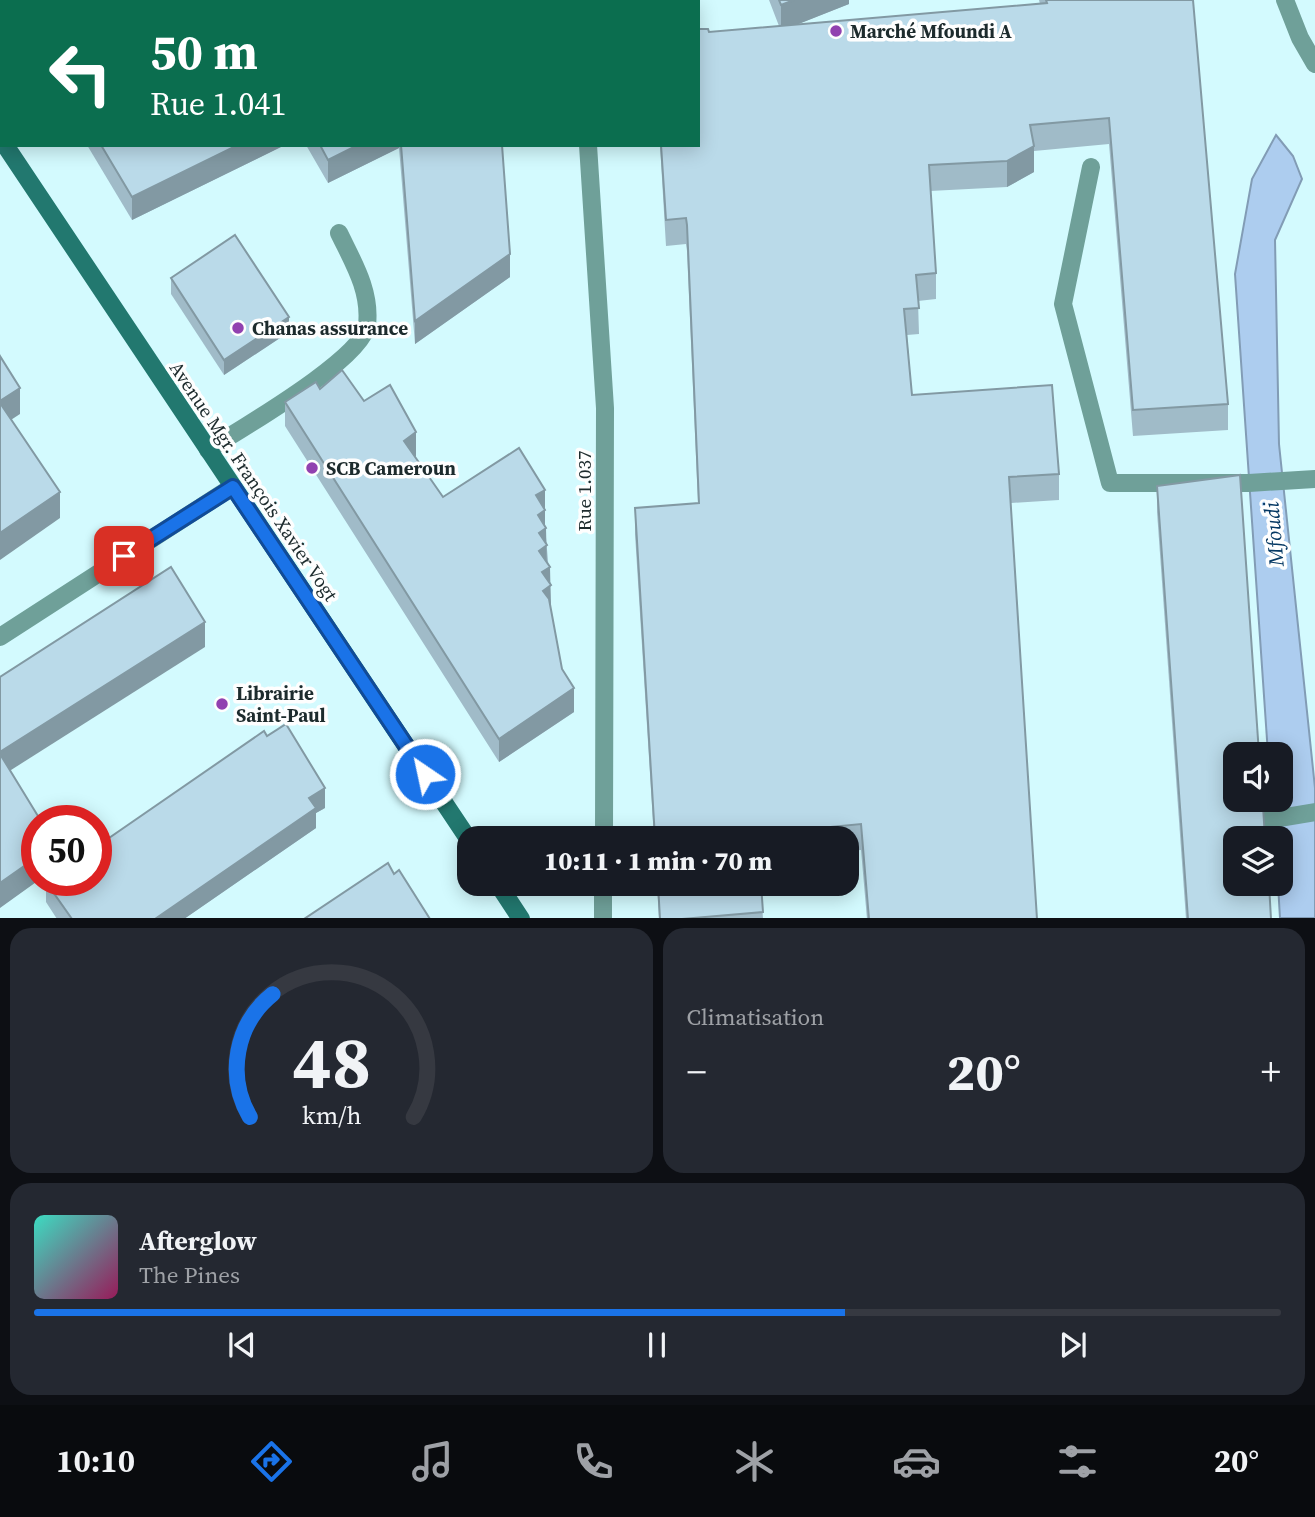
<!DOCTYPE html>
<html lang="fr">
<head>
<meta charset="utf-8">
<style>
  body { margin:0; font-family:"Source Serif 4",serif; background:#242831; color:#f1f3f6; height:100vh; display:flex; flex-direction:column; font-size:26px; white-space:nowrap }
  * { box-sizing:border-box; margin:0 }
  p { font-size:23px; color:#9ea1a6 }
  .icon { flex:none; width:38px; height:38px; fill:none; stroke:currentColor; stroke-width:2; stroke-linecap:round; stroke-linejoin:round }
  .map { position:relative; height:918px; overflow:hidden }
  .side { display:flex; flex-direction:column; gap:10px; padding:10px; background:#0d0f14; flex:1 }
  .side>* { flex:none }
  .top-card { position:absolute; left:0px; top:0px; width:700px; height:147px; box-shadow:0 4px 18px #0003; background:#0b6e4f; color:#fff; overflow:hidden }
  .controls { position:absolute; left:1223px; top:742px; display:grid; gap:14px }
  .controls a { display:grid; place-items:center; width:70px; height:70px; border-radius:14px; background:#171b24; box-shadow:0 4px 18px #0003; font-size:35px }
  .speed { position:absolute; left:21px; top:805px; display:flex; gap:14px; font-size:35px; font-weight:700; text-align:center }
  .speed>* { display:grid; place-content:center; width:91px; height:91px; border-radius:50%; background:#171b24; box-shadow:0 4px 18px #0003; line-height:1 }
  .speed .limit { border:10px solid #d22; background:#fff; color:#111 }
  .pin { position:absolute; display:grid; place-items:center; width:60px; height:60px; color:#fff; margin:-30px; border-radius:14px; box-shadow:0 4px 10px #0006 }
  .me { position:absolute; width:77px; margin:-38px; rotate:326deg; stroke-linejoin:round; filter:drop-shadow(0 0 5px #0008) }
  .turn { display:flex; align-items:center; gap:24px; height:147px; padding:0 35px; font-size:32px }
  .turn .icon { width:91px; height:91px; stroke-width:2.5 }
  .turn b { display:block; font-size:49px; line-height:60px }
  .big { font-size:52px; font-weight:800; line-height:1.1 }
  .side .widget { flex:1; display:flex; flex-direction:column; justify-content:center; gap:10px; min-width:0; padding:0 24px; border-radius:21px; background:#242831 }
  .side .dial { align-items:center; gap:0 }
  .dial svg { height:182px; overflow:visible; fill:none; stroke:#363941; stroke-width:7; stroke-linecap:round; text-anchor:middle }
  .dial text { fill:#f1f3f6; stroke:none }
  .song { display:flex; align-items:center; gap:21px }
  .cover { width:84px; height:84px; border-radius:10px; background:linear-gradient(135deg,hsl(170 70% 55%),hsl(330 70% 35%)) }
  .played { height:7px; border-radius:4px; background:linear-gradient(90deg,#1a73e8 65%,#363941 65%) }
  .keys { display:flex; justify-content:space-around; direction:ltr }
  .heat { display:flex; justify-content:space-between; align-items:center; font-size:38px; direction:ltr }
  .side .tiles { flex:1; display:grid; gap:10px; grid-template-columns:1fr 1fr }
  .widget:last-child { grid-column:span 2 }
  .trip { position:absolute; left:457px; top:826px; width:402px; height:70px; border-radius:21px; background:#171b24; box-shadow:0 4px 18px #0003; font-weight:800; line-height:70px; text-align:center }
  .tab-bar { display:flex; height:112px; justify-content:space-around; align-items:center; background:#090b0e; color:#9ea1a6 }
  .tab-bar .icon { width:49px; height:49px }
  .tab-bar .selected { color:#1a73e8 }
  .tab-bar b { font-size:32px; color:#f1f3f6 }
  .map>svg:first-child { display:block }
</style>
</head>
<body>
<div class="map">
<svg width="1315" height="919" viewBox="0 0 1315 919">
  <rect width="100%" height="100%" fill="#d3fafe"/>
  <!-- water -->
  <polygon fill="#adcdef" stroke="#829cb5" stroke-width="2" points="1276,135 1293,156 1302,179 1275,240 1279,444 1315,788 1315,918 1280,918 1278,884 1281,884 1281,838 1275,838 1272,800 1281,800 1281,754 1268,754 1235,274 1252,179"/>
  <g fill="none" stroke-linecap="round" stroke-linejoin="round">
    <!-- service -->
    <g stroke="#6fa099" stroke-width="18">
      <polyline points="1091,167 1063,304 1110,483 1249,483 1315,479"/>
      <path d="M208 450C240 429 363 359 367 325 371 291 353 262 339 233"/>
      <polyline points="1262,821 1315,812"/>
    </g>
    <!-- minor -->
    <g stroke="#6fa099" stroke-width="18">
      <polyline points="568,0 568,2"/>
      <polyline points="1285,0 1300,38 1315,64"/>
      <polyline points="588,145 605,408 604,838"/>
      <polyline points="0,637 232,487"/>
      <polyline points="603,919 603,884"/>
    </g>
    <!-- secondary -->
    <g stroke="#22786f" stroke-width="18">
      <polyline points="5,145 469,840"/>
      <polyline points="498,884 521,919"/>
    </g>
  </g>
  <!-- wall -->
  <g fill="#a0bbc8">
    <polygon points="769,0 849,0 849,4 798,24 1040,4 1039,0 1193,0 1228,404 1228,430 1133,436 1109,144 1034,151 1034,172 1007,187 930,191 936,273 936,299 918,301 919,334 907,335 912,395 1059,474 1059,500 1011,503 1037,919 867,919 861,850 847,851 847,838 654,838 635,534 635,508 698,503 687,251 686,244 666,246 660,145 698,145 709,32 779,26"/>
    <polygon points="87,145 285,145 132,220"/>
    <polygon points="306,145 502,145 510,277 415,344 399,148 328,183"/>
    <polygon points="171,278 289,332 224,375 171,294"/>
    <polygon points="320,389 416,456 415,457 443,497 545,490 545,526 550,584 551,609 562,669 574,712 499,762 285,426 285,402"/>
    <polygon points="1157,486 1261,800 1271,919 1186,919 1157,512"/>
    <polygon points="325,808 316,813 316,828 184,919 57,919 46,902 46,882"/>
    <polygon points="657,884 761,884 763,919 659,919"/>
  </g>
  <!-- shaded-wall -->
  <g fill="#8299a3">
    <polygon points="794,0 849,0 849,4 781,31 781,5"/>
    <polygon points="238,145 285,145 132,220 132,197"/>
    <polygon points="358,145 399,145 399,148 328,183 328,160"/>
    <polygon points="1034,146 1034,172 1007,187 1007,161"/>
    <polygon points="510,254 510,277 415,344 415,321"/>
    <polygon points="289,317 289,332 224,375 224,360"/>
    <polygon points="20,388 20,414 0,427 0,401"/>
    <polygon points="416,432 416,456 404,464 404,441"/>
    <polygon points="545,490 545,529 546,528 547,569 550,567 551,609 543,614 539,575 536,495"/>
    <polygon points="60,492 60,518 0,560 0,533"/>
    <polygon points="205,622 205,647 0,777 0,752"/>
    <polygon points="574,688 574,712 499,762 499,739"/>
    <polygon points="325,788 325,808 316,813 316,828 184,919 155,919 309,798"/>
    <polygon points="1251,800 1261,800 1261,810"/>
    <polygon points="37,857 37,880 39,880 0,908 0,883"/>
  </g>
  <!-- building -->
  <g fill="#badae9" stroke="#8299a3" stroke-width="2">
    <polygon points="15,0 468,0 469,2 15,2"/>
    <polygon points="779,0 794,0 781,5"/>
    <polygon points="1046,0 1193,0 1228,404 1133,410 1109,118 1030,125 1034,146 1007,161 929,165 936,273 916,275 919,308 904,309 912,395 1052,385 1059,474 1009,477 1037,919 869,919 861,824 758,834 759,838 655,838 635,508 699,503 687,225 686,218 666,220 661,145 698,145 698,29 708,29 709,32 1047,3"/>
    <polygon points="101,145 238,145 132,197"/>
    <polygon points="320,145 358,145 328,160"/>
    <polygon points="401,145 502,145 510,254 415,321"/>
    <polygon points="235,235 289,317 224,360 171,278"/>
    <polygon points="0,356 20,388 0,401"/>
    <polygon points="342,370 364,401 390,385 416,432 404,441 443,497 519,448 545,490 536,495 545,510 538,515 546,528 539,533 547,545 539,551 550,567 542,572 551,585 543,591 549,599 562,669 574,688 499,739 285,402 316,382 320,389"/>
    <polygon points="0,403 60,492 0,533"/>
    <polygon points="1240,475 1259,754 1236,754 1236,800 1253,800 1254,802 1263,806 1265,838 1236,838 1236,884 1269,884 1271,919 1188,919 1157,486"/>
    <polygon points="171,567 205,622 0,752 0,677"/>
    <polygon points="286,724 325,788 309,798 316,808 155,919 72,919 46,882 48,880 96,880 96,847 264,731 267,736"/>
    <polygon points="0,754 41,821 37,821 37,857 0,883"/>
    <polygon points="388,863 394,874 399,870 430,919 304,919"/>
    <polygon points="658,884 761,884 763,912 682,919 660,919"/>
  </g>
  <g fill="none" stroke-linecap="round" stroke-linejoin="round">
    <defs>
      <polyline id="route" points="124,556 233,487 425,774"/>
    </defs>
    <!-- route casing -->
    <use href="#route" stroke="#114b97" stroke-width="18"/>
    <!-- route -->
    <use href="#route" stroke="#1a73e8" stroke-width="12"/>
  </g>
  <!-- markers -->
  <g fill="#9141b0" stroke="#fefefe" stroke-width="2.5">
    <circle cx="836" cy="31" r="7"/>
    <circle cx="238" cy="328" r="7"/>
    <circle cx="312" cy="468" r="7"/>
    <circle cx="222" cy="704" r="7"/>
  </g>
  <g text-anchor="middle" stroke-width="7" stroke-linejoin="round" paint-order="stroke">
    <!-- poi labels -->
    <g font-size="19" font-weight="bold" fill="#1d2b2d" stroke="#fefefe" text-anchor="start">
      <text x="850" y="38">Marché Mfoundi A</text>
      <text x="252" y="335">Chanas assurance</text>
      <text x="326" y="475">SCB Cameroun</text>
      <text x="236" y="700">Librairie<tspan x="236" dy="22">Saint-Paul</tspan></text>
    </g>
    <!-- street labels -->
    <g font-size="19" fill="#1d2b2d" stroke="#fefefe">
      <text transform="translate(254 481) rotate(56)" y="7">Avenue Mgr. François Xavier Vogt</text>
      <text transform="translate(584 491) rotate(-90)" y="7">Rue 1.037</text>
    </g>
    <!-- water labels -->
    <g font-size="21" font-style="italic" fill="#053863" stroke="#fefefe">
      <text transform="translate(1274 534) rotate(-95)" y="7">Mfoudi</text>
    </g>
  </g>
</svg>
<div class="controls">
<a><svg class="icon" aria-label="sound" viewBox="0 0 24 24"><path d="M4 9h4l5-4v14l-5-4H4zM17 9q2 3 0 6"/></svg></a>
<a><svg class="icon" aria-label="layers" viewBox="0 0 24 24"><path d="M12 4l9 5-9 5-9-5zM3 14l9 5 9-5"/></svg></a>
</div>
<div class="speed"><div class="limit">50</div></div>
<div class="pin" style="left:124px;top:556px;background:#d93025"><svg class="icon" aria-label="arrive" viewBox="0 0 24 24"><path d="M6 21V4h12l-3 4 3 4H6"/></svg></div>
<svg class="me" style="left:425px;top:774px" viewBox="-20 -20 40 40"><circle r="17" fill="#1a73e8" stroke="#fff" stroke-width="3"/><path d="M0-11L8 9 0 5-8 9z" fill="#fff"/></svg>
<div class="trip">10:11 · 1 min · 70 m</div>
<div class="top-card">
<div class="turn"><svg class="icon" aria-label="left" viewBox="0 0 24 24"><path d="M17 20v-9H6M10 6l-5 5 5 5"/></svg><div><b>50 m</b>Rue 1.041</div></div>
</div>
</div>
<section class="side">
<div class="tiles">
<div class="widget dial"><svg viewBox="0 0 100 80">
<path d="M14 69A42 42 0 1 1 86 69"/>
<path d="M14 69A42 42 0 0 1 24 15" stroke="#1a73e8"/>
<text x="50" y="56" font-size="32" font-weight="700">48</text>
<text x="50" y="72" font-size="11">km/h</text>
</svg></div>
<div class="widget"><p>Climatisation</p>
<div class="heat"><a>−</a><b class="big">20°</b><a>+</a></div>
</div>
<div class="widget">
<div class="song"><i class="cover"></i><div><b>Afterglow</b><p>The Pines</p></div></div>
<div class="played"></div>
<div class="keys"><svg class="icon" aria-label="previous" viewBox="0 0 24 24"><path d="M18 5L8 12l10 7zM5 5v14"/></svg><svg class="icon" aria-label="pause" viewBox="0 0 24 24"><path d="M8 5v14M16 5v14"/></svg><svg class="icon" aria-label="next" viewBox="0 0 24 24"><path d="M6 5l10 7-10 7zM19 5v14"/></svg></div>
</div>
</div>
</section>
<nav class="tab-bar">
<b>10:10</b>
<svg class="icon selected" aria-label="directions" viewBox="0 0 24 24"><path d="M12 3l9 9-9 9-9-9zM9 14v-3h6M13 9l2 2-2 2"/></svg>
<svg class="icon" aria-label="music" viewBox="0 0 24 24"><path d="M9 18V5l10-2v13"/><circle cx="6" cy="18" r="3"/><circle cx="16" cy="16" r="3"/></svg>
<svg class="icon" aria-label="phone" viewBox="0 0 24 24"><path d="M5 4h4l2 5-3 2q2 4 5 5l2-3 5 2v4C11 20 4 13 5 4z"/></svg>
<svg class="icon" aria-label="climate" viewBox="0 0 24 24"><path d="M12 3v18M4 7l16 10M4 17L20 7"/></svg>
<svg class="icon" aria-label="car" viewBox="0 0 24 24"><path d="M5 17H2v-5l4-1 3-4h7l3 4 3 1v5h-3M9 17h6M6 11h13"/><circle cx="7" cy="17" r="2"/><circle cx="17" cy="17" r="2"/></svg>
<svg class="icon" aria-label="filters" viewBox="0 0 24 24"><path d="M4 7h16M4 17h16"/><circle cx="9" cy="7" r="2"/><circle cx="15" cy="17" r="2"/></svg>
<b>20°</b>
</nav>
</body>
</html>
